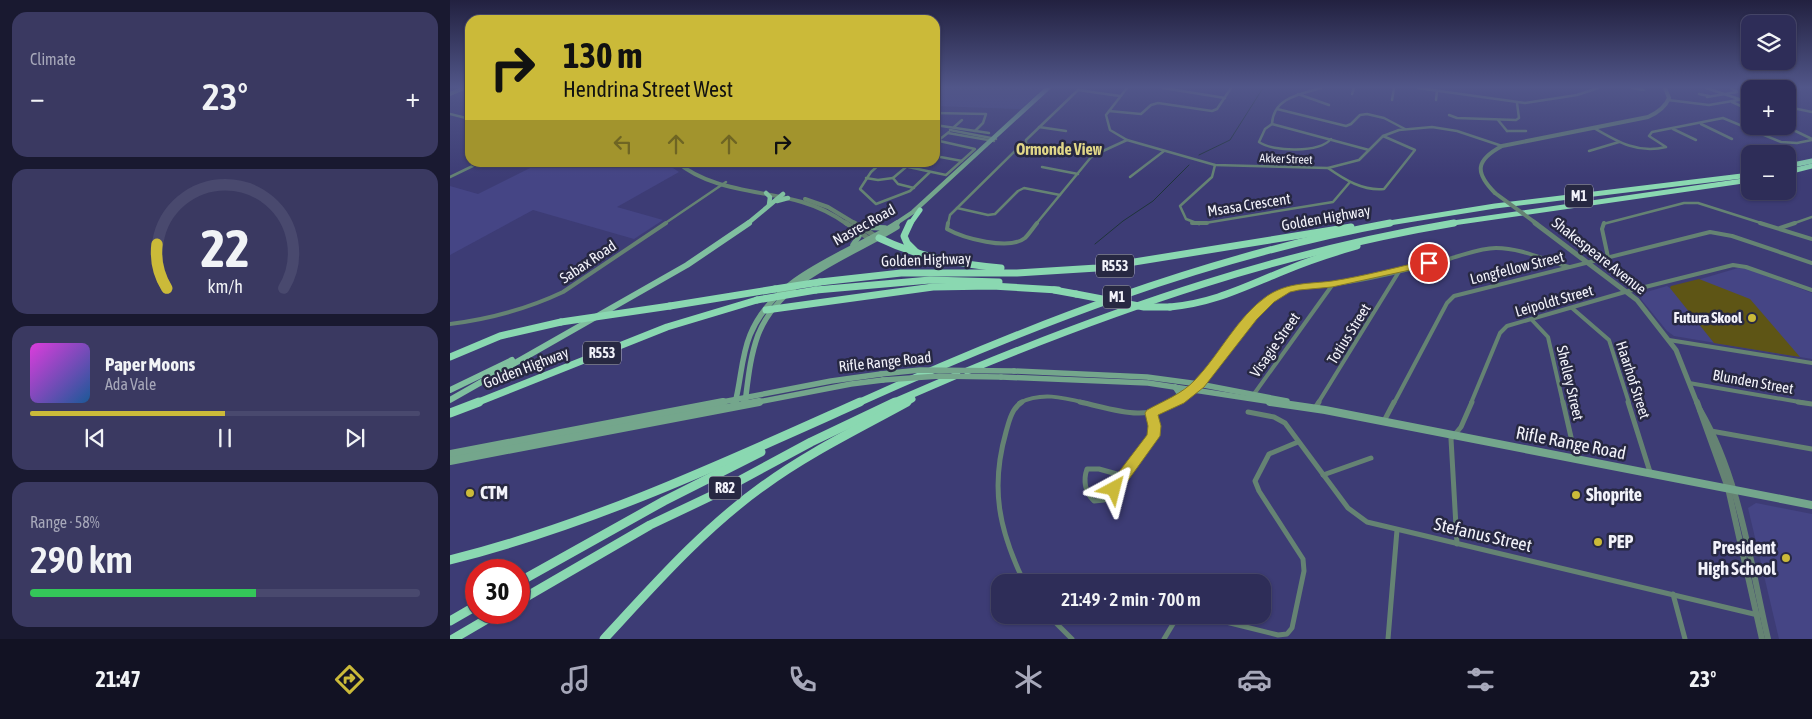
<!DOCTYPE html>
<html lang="en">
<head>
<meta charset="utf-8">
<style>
  body { margin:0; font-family:"Asap Condensed",sans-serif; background:#3a3961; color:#f1f3f6; height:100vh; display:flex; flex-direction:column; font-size:19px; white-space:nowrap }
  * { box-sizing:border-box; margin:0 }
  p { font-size:16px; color:#a7a8ba }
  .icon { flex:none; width:28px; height:28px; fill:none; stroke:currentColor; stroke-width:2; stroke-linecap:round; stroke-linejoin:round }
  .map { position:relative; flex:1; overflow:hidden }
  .sheet { display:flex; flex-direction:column; gap:12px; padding:12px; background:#191930; width:450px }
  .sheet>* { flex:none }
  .hud { position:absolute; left:15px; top:15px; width:475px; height:152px; border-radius:15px; box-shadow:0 1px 4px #0004,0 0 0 1px #49496e; background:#cbba39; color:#111; overflow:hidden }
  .controls { position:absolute; left:1291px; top:15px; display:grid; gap:10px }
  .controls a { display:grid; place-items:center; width:55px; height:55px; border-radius:10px; background:#2e2d58; box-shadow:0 1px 4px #0004,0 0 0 1px #49496e; font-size:25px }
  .speed { position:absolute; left:15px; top:559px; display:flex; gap:10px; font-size:25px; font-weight:700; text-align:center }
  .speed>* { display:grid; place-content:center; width:65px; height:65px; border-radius:50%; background:#2e2d58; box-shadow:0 1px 4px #0004,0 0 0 1px #49496e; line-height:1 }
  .speed .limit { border:8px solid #d22; background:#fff; color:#111 }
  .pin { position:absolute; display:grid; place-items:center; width:42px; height:42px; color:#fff; margin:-21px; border:2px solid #fff; border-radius:50%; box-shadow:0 1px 5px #0007 }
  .me { position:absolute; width:55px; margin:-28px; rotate:38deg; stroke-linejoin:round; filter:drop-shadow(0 0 4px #0008) }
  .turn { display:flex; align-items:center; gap:18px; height:105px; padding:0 15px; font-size:22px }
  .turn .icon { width:65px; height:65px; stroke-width:2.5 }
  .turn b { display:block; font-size:35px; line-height:42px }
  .lanes { display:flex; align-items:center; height:48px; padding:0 15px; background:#0003; justify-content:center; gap:25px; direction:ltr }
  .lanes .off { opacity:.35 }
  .big { font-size:38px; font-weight:600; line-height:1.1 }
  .sheet .widget { flex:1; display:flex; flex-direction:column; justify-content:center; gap:8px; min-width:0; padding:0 18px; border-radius:15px; background:#3a3961 }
  .sheet .dial { align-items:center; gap:0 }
  .dial svg { height:130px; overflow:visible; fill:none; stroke:#49496e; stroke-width:7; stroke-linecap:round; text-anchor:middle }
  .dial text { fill:#f1f3f6; stroke:none }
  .song { display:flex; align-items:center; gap:15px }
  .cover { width:60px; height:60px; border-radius:8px; background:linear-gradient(135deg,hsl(300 70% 55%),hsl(210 70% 35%)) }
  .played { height:5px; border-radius:2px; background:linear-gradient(90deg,#cbba39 50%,#49496e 50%) }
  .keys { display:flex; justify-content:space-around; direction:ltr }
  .heat { display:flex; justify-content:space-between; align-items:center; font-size:28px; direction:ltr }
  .charge { height:8px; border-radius:4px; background:linear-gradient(90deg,#34c759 58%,#49496e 0) }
  .trip { position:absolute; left:541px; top:574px; width:280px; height:50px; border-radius:15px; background:#2e2d58; box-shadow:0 1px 4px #0004,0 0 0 1px #49496e; font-weight:600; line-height:50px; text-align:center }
  .menu { display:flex; height:80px; justify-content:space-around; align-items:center; background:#121223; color:#a7a8ba }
  .menu .icon { width:35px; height:35px }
  .menu .selected { color:#cbba39 }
  .menu b { font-size:22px; color:#f1f3f6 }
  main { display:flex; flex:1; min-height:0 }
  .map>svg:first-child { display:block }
</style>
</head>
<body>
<main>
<section class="sheet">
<div class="widget"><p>Climate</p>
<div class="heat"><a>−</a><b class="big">23°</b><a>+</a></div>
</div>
<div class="widget dial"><svg viewBox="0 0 100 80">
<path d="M14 69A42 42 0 1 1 86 69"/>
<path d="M14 69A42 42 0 0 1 8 42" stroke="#cbba39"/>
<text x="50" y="56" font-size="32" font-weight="700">22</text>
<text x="50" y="72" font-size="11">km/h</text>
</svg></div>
<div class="widget">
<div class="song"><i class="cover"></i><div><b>Paper Moons</b><p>Ada Vale</p></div></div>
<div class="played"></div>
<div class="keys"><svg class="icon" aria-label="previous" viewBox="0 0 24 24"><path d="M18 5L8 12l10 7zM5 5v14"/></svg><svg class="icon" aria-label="pause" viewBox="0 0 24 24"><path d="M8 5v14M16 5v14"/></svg><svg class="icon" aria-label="next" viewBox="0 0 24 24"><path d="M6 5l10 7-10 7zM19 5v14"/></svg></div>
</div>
<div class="widget"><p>Range · 58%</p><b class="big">290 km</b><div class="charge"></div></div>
</section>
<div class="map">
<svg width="1362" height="639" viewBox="0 0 1362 639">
  <rect width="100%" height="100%" fill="#3d3c75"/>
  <!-- built -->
  <g fill="#454585">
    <polygon points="487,88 594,88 571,109 485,106 485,89"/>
    <polygon points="92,162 220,163 220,166 229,172 167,207 213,220 184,239 83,210 0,255 0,186 28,194"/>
    <polygon points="1288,268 1298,269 1362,293 1362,359 1224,336 1217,331 1191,299 1193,293 1217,286 1220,288"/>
    <polygon points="1306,503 1362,514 1362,639 1329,639 1298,508"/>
  </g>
  <!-- green -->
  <polygon fill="#5e5515" points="1249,279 1300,299 1350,357 1264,343 1220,288 1221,286"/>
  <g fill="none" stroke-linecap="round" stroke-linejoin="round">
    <!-- stream -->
    <g stroke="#1f343b" stroke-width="1">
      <polyline points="749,155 780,140 813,88"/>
      <polyline points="645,244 673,221 703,201 739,165"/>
    </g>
    <!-- minor-far2 -->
    <g stroke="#658373" stroke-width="2.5">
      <polyline points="677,88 656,115 660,130 677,140 765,165 878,168 909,160 933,136 949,130 982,127 1007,131 1052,146"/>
      <polyline points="713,88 775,98"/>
      <polyline points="968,88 1075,103 1127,95 1148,88"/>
      <polyline points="1182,88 1194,90"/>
      <polyline points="1256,88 1289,99"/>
      <polyline points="1294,88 1300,91"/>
      <polyline points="1338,90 1347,88"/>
      <polyline points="848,94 879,105"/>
      <polyline points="902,94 904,88"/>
      <polyline points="1249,94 1259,96"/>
      <polyline points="1257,97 1287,92 1281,88"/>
      <polyline points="942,100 944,88"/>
      <polyline points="986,100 987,91"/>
      <polyline points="1218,100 1259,105 1300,98"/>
      <polyline points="1282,102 1300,110"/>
      <polyline points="1338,107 1362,112"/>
      <polyline points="827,109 896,126 901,124 910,115 917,114 934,118 955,129"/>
      <polyline points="659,111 691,114 701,105 708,103 762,111 767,109 781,88"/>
      <polyline points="485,113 536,114 533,123 525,131"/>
      <polyline points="0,114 20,119"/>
      <polyline points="999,115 1007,118 1066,120 1069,118 1067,103"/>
      <polyline points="1048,120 1057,131"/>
      <polyline points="822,124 919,150"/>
      <path d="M822 124 815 129 809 142C823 152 869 153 881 139"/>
      <path d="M822 124C823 98 850 94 871 88"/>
      <polyline points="1251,124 1282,139"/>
      <polyline points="485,125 539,133"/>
      <polyline points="1335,126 1362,139"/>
      <polyline points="504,127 512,120"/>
      <polyline points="589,127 616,131"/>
      <path d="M1144 128C1168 142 1188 154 1216 147L1199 136 1202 132 1273 118 1331 142 1347 143 1362 140"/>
      <polyline points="1223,129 1246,140"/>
      <polyline points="500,130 546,139"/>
      <polyline points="1057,131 1076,131"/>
      <polyline points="498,133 544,141"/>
      <polyline points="485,143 499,132"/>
      <polyline points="576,144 576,140 628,90 670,96"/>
      <polyline points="1139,151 1169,142"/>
      <polyline points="485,156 512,161"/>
      <polyline points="642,156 677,140"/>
      <polyline points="432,162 421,172 410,189 426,204 460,191 480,172"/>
      <polyline points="435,162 496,175 525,149 485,140"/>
      <polyline points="592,167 628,174"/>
      <path d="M878 168C895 180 913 191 934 189L965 150 933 136"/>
      <polyline points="0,177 31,162"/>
      <polyline points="680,177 714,151"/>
      <polyline points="416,178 428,180 443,178"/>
      <polyline points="443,178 462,162"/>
      <polyline points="443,178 448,184 464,188"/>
      <polyline points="507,208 538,215 545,214 568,191 574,188 610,195"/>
      <polyline points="214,224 276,182"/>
      <polyline points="498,224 500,215 571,145 576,144 642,156"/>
      <polyline points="586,224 642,156"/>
      <polyline points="749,224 736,219 730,206 762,177 765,165"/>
      <polyline points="749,224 883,202 900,182"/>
      <polyline points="1153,224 1234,203 1248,203 1314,224"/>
      <polyline points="1342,224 1362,217"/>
    </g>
    <!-- minor-far1 -->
    <g stroke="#658373" stroke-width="4">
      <path d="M498 223 497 229C513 238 559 251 575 238 579 234 583 228 587 223"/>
      <polyline points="742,223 757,223"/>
      <polyline points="1154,223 1152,229 1158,257"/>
      <polyline points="1310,223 1362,239"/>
      <polyline points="1330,228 1345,223"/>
      <polyline points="1122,308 1159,340 1179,403"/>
      <polyline points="1081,319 1098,337 1113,403"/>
      <path d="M0 324C40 319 77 309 113 292L216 223"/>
      <polyline points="1219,340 1362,363"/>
      <polyline points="1239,383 1355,403"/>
      <polyline points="804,394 883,284"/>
      <path d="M569 403C591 392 612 397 635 403"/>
      <path d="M725 403C764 376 782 330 819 300 837 285 861 287 884 284 923 279 963 268 1002 258 1016 254 1031 248 1046 248 1071 248 1095 260 1119 267"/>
      <polyline points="868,403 950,270"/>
      <polyline points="944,403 997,303 1004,296 1260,232 1282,236 1362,263"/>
      <polyline points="1021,403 1050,333 1057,326 1175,292 1283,265 1296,267 1362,290"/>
    </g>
    <!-- minor -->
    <g stroke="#658373" stroke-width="5">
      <path d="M572 402C562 408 559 421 556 432 540 488 549 530 574 582"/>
      <path d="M630 402C663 409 696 423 726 402"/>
      <polyline points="1113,402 1126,459"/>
      <polyline points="1178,402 1200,472"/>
      <polyline points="1348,402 1362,404"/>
      <polyline points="865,408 869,402"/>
      <polyline points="798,412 824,417 835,423 898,508 917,522 1308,615"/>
      <polyline points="934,421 944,402"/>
      <polyline points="1261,431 1362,449"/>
      <polyline points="873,475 921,458"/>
      <path d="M674 476 649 469H637C633 480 635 493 644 501L654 500C666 487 703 446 705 429 705 423 703 418 701 413"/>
      <polyline points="1007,544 1001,439 1011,427 1022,402"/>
      <polyline points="1223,594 1235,639"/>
      <polyline points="598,615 622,639"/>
      <polyline points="748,615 828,635 837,634 842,628 854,571 853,559 809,491 805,481 819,454 848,442"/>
      <polyline points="714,639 723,624 733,615"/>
      <polyline points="938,639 947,530"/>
    </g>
    <!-- tertiary-far2 -->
    <g stroke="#658373" stroke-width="4">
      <polyline points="0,94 14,88"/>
      <path d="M227 162C261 191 311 190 352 202 369 207 383 214 397 224"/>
      <path d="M1045 193C1024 172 1026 160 1052 146L1198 117C1207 113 1215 108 1219 98L1215 88"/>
      <polyline points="355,199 378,207 406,224"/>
      <polyline points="1083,221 1087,224"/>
    </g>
    <!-- tertiary-far1 -->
    <g stroke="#658373" stroke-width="5">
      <polyline points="396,223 421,240"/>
      <polyline points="404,223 427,237"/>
      <polyline points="1085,223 1187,300 1226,350 1247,403"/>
    </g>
    <!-- tertiary -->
    <g stroke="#658373" stroke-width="6">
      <polyline points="1247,402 1278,488 1312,639"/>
      <path d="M1250 410C1290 479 1300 562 1318 639"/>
    </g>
    <!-- secondary-far2 -->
    <polyline stroke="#74a68c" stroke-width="4.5" points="445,224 463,212 598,88"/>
    <!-- secondary-far1 -->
    <g stroke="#74a68c" stroke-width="5.5">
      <polyline points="410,227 435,228"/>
      <polyline points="403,228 409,236 403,245"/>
      <polyline points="564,371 697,377 749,384 837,401"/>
      <polyline points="551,377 698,383 828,403"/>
      <polyline points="725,387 729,393 729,399"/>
      <polyline points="267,403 381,381 431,374"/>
      <path d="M285 403C291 381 291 357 300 335 325 274 396 256 447 223"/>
      <path d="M295 403C298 380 300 357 308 335 330 278 399 257 447 227"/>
      <polyline points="303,403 401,384 433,380"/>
    </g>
    <!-- secondary -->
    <g stroke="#74a68c" stroke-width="8">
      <polyline points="820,402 875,410 1362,505"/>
      <polyline points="295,404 295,402"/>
      <polyline points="284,406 285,402"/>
      <polyline points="0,454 273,402"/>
      <polyline points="0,461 309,402"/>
    </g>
    <!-- primary-far1 -->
    <g stroke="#80c0a0" stroke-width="4.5">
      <polyline points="316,193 320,197 319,205"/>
      <polyline points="327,201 338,198"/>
      <polyline points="297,224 333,194"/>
    </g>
    <!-- primary -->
    <g stroke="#80c0a0" stroke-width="6">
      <polyline points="0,390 62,360"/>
      <polyline points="0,400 237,265 299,223"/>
    </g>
    <!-- motorway-far2 -->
    <g stroke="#8ad8b1" stroke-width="5">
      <polyline points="1338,166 1362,161"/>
      <polyline points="1338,172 1362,166"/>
      <polyline points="460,224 470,210"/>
      <polyline points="933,224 1045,206 1300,175"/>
      <polyline points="996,224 1300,180"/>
    </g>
    <!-- motorway-far1 -->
    <g stroke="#8ad8b1" stroke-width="7">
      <polyline points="460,223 454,236 457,243 466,252"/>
      <path d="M429 238C468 257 508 264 551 268"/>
      <polyline points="370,282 451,273 567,273 647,268 901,227"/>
      <polyline points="366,290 480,280 549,282"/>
      <polyline points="604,290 626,294"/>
      <polyline points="220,306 325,289"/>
      <path d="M720 307C764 303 794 287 834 271 858 261 882 253 907 246"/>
      <polyline points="316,310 483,287 542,286 608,290"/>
      <polyline points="0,357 50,336 111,322"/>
      <path d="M517 371C677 305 832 252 1004 223"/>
      <polyline points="26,403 217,327 307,300"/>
      <path d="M408 403C578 326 755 257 940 223"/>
      <polyline points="442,403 507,375"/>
      <polyline points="455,403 462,399"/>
    </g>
    <!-- motorway -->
    <g stroke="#8ad8b1" stroke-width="9">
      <polyline points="0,413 29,402"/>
      <path d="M0 560C143 524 276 462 410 402"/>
      <polyline points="69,582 214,501 311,452"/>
      <polyline points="69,601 200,525 261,496 361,442 445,402"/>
      <polyline points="0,621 26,606"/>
      <polyline points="3,639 49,612"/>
      <path d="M154 639C204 585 253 529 313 486 358 453 408 429 457 402"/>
    </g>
    <!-- tertiary-bridge -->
    <polyline stroke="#658373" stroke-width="4" points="1045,193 1083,221"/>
    <!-- secondary-bridge -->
    <g stroke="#74a68c" stroke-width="5.5">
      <polyline points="431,374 470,370 564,371"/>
      <polyline points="433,380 489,376 551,377"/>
    </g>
    <!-- motorway-bridge -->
    <g stroke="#8ad8b1" stroke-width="7">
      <polyline points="325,289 370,282"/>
      <polyline points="626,294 694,307 720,307"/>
      <polyline points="307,300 366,290"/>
      <polyline points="111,322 220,306"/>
    </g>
  </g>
  <!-- sky -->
  <linearGradient id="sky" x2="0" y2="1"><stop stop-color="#222140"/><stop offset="0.49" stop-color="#515689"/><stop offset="1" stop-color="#515689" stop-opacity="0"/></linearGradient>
  <rect width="1362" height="178" fill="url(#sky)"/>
  <!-- route -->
  <path fill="#cbba39" stroke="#847925" d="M979 260 983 261 984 263 983 265 882 287 849 290 840 292 824 302 807 319 754 387 734 403 708 415 711 426 710 436 669 493 664 495 659 493 657 489 659 485 697 435 698 426 695 413 697 410C713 401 732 394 745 380 770 354 787 317 817 296 838 282 859 284 882 281 915 276 947 267 979 260Z"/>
  <!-- markers -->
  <g fill="#cbba39" stroke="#272842" stroke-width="2">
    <circle cx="1302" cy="318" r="5"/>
    <circle cx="20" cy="493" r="5"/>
    <circle cx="1126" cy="495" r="5"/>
    <circle cx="1148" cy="542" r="5"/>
    <circle cx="1336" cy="558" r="5"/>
  </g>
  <g text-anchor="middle" stroke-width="5" stroke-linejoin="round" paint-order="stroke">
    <!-- far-street labels -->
    <g font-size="12" fill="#f2f2fa" stroke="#272842">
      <text transform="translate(836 159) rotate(2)" y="4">Akker Street</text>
    </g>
    <!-- shield labels -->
    <g fill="#272842" stroke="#b5b5c3" stroke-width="1">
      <rect x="1115" y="184.5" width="28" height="23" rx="4"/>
      <rect x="646" y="254.5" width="38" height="23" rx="4"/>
      <rect x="653" y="285.5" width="28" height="23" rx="4"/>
      <rect x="133" y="341.5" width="38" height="23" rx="4"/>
      <rect x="259" y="476.5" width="32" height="23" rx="4"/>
    </g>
    <g font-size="14" font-weight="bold" fill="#f2f2fa">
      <text x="1129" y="201">M1</text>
      <text x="665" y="271">R553</text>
      <text x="667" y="302">M1</text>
      <text x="152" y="358">R553</text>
      <text x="275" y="493">R82</text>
    </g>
    <!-- street labels -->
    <g font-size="15" fill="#f2f2fa" stroke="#272842">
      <text transform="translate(799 205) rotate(-9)" y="5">Msasa Crescent</text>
      <text transform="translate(876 218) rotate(-10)" y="5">Golden Highway</text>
      <text transform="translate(414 225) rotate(-29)" y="5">Nasrec Road</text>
      <text transform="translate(1149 256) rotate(38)" y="5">Shakespeare Avenue</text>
      <text transform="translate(476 260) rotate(-2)" y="5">Golden Highway</text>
      <text transform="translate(138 262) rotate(-34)" y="5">Sabax Road</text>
      <text transform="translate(1067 268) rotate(-14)" y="5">Longfellow Street</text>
      <text transform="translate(1104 301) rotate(-16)" y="5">Leipoldt Street</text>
      <text transform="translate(899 334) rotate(-58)" y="5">Totius Street</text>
      <text transform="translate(825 345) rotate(-55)" y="5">Visagie Street</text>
      <text transform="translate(435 362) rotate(-6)" y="5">Rifle Range Road</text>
      <text transform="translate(76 368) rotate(-21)" y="5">Golden Highway</text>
      <text transform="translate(1183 380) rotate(72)" y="5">Haarhof Street</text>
      <text transform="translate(1303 382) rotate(10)" y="5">Blunden Street</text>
      <text transform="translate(1120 383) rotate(77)" y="5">Shelley Street</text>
    </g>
    <!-- poi labels -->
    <g font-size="15" font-weight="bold" fill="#f2f2fa" stroke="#272842" text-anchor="end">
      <text x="1292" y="323">Futura Skool</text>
    </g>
    <!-- far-district labels -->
    <g font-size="16" font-weight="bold" fill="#e0d687" stroke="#272842">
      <text x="609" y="155">Ormonde View</text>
    </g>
    <!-- near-street labels -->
    <g font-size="18" fill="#f2f2fa" stroke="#272842">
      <text transform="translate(1121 443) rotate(11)" y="6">Rifle Range Road</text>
      <text transform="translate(1033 535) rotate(13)" y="6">Stefanus Street</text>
    </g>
    <!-- near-poi labels -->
    <g font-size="18" font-weight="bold" fill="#f2f2fa" stroke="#272842" text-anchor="start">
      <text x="30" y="499">CTM</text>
      <text x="1136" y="501">Shoprite</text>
      <text x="1158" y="548">PEP</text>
      <text x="1326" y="554" text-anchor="end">President<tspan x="1326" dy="21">High School</tspan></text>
    </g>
  </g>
</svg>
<div class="controls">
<a><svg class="icon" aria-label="layers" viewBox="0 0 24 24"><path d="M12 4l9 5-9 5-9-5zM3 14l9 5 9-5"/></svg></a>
<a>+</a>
<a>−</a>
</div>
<div class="speed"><div class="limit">30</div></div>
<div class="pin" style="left:979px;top:263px;background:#d93025"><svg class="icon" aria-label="arrive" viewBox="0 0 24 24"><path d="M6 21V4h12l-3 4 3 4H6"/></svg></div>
<svg class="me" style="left:664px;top:489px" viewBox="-20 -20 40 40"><path d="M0-17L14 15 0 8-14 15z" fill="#cbba39" stroke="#fff" stroke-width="4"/></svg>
<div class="trip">21:49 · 2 min · 700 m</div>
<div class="hud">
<div class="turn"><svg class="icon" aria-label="right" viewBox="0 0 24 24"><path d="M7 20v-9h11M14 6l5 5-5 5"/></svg><div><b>130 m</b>Hendrina Street West</div></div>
<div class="lanes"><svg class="icon off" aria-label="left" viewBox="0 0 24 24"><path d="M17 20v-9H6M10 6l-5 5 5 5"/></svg><svg class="icon off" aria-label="ahead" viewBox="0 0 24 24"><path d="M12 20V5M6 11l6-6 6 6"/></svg><svg class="icon off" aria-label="ahead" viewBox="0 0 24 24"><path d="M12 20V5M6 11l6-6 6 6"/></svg><svg class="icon" aria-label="right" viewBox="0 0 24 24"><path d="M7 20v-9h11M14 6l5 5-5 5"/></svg></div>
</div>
</div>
</main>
<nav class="menu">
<b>21:47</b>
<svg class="icon selected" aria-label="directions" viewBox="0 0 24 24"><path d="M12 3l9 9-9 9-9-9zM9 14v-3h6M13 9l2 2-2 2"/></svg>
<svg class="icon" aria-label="music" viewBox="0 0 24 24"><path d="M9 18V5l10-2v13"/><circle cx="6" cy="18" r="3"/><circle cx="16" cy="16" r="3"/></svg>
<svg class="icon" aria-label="phone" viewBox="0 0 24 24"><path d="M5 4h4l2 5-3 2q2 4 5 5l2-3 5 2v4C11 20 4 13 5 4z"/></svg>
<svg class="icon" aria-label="climate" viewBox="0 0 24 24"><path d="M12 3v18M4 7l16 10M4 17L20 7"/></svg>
<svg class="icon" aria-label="car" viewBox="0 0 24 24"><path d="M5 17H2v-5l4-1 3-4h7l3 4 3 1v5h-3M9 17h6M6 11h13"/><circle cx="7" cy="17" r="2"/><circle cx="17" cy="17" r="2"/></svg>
<svg class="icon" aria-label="filters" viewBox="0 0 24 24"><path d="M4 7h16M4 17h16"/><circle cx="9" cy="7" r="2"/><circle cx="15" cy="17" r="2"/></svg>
<b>23°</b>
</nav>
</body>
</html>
